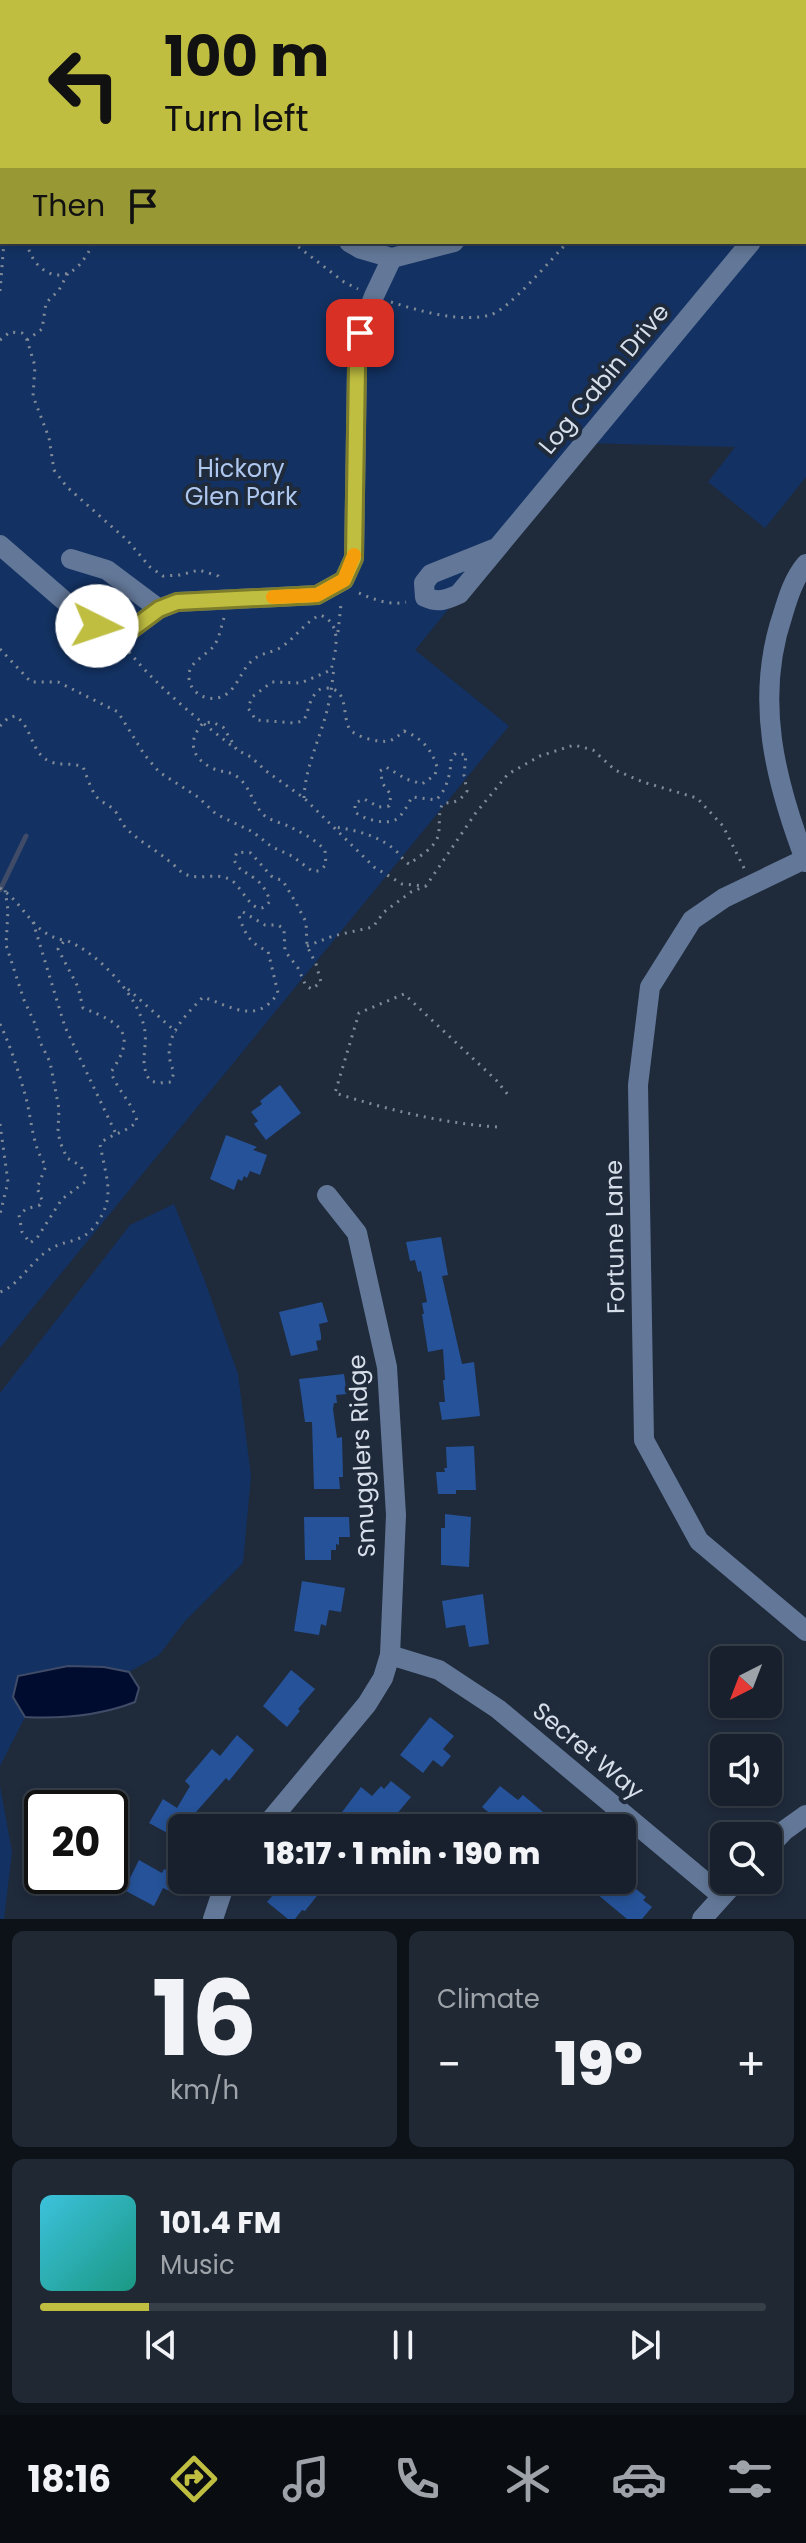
<!DOCTYPE html>
<html lang="en">
<head>
<meta charset="utf-8">
<style>
  body { margin:0; font-family:Poppins,sans-serif; background:#202834; color:#f1f3f6; height:100vh; display:flex; flex-direction:column; font-size:30px; white-space:nowrap }
  * { box-sizing:border-box; margin:0 }
  p { font-size:26px; color:#9ea3a9 }
  .icon { flex:none; width:44px; height:44px; fill:none; stroke:currentColor; stroke-width:2; stroke-linecap:round; stroke-linejoin:round }
  .map { position:relative; height:1919px; overflow:hidden }
  .panel { display:flex; flex-direction:column; gap:12px; padding:12px; background:#0d1218; flex:1 }
  .panel>* { flex:none }
  .banner { position:absolute; left:0px; top:0px; width:806px; height:244px; box-shadow:0 4px 12px #0003,0 0 0 2px #363e48; background:#bfbe41; color:#111; overflow:hidden }
  .needle { width:52px; rotate:222deg }
  .controls { position:absolute; left:710px; top:1646px; display:grid; gap:16px }
  .controls a { display:grid; place-items:center; width:72px; height:72px; border-radius:12px; background:#17202c; box-shadow:0 4px 12px #0003,0 0 0 2px #363e48; font-size:40px }
  .speed { position:absolute; left:24px; top:1790px; display:flex; gap:16px; font-size:40px; font-weight:700; text-align:center }
  .speed>* { display:grid; place-content:center; width:104px; height:104px; border-radius:50%; background:#17202c; box-shadow:0 4px 12px #0003,0 0 0 2px #363e48; line-height:1 }
  .speed .limit { border:4px solid #111; border-radius:12px; background:#fff; color:#111 }
  .pin { position:absolute; display:grid; place-items:center; width:68px; height:68px; color:#fff; margin:-34px; border-radius:16px; box-shadow:0 4px 12px #0006 }
  .me { position:absolute; width:88px; margin:-44px; rotate:94deg; stroke-linejoin:round; filter:drop-shadow(0 0 6px #0008) }
  .turn { display:flex; align-items:center; gap:28px; height:168px; padding:0 32px; font-size:36px }
  .turn .icon { width:104px; height:104px; stroke-width:2.5 }
  .turn b { display:block; font-size:56px; line-height:68px }
  .then { display:flex; align-items:center; height:76px; padding:0 32px; background:#0003; gap:16px; font-size:30px }
  .big { font-size:60px; font-weight:800; line-height:1.1 }
  .panel .tile { flex:1; display:flex; flex-direction:column; justify-content:center; gap:12px; min-width:0; padding:0 28px; border-radius:12px; background:#202834 }
  .panel .dial { align-items:center; gap:0 }
  .dial b { font-size:104px; line-height:1 }
  .song { display:flex; align-items:center; gap:24px }
  .cover { width:96px; height:96px; border-radius:12px; background:linear-gradient(135deg,hsl(190 70% 55%),hsl(170 70% 35%)) }
  .played { height:8px; border-radius:4px; background:linear-gradient(90deg,#bfbe41 15%,#363e48 15%) }
  .keys { display:flex; justify-content:space-around; direction:ltr }
  .heat { display:flex; justify-content:space-between; align-items:center; font-size:44px; direction:ltr }
  .panel .tiles { flex:1; display:grid; gap:12px; grid-template-columns:1fr 1fr }
  .tile:last-child { grid-column:span 2 }
  .trip { position:absolute; left:168px; top:1814px; width:468px; height:80px; border-radius:12px; background:#17202c; box-shadow:0 4px 12px #0003,0 0 0 2px #363e48; font-weight:800; line-height:80px; text-align:center }
  .tabs { display:flex; height:128px; justify-content:space-around; align-items:center; background:#090d12; color:#9ea3a9 }
  .tabs .icon { width:56px; height:56px }
  .tabs .on { color:#bfbe41 }
  .tabs b { font-size:36px; color:#f1f3f6 }
  .map>svg:first-child { display:block }
</style>
</head>
<body>
<div class="map">
<svg width="806" height="1919" viewBox="0 0 806 1919">
  <rect width="100%" height="100%" fill="#1f2a3b"/>
  <!-- green -->
  <g fill="#133263" fill-rule="evenodd">
    <path d="M0 0H806V477L765 528 708 482 735 447 584 443 415 650 509 726 0 1348ZM2 2H804V242H2Z"/>
    <polygon points="174,1204 203,1276 238,1374 251,1476 243,1563 185,1621 159,1655 129,1672 104,1667 13,1697 25,1717 0,1766 0,1393 130,1225"/>
    <polygon points="0,1786 12,1852 4,1919 0,1919"/>
  </g>
  <!-- water -->
  <path fill="#000c2f" stroke="#404b67" stroke-width="2" d="M68 1666 104 1667 129 1672 139 1688 135 1702C99 1716 63 1719 25 1717L13 1697 18 1676Z"/>
  <g fill="none" stroke-linecap="round" stroke-linejoin="round">
    <!-- stream -->
    <polyline stroke="#404b67" stroke-width="5" points="0,890 26,836"/>
  </g>
  <!-- building -->
  <g fill="#255298">
    <polygon points="280,1085 301,1113 266,1140 254,1124 258,1121 251,1112 262,1104 260,1101"/>
    <polygon points="226,1135 257,1147 253,1150 267,1155 260,1175 250,1171 247,1178 244,1176 242,1181 238,1179 234,1190 210,1179"/>
    <polygon points="441,1237 448,1275 442,1276 462,1364 474,1362 480,1416 442,1420 439,1402 445,1402 443,1380 445,1380 443,1349 428,1352 422,1314 424,1314 422,1303 427,1302 421,1271 418,1272 415,1260 410,1261 406,1242"/>
    <polygon points="322,1302 328,1322 319,1324 321,1335 321,1340 316,1341 318,1350 291,1356 279,1312"/>
    <polygon points="344,1374 347,1394 336,1395 337,1403 334,1403 333,1409 337,1438 342,1437 343,1477 339,1477 340,1489 314,1489 312,1422 305,1422 299,1379"/>
    <polygon points="474,1446 476,1490 456,1490 456,1494 438,1494 436,1472 445,1472 444,1468 447,1468 446,1447"/>
    <polygon points="445,1514 471,1517 469,1567 441,1565 441,1528 445,1528"/>
    <polygon points="304,1517 349,1517 350,1537 339,1537 339,1545 336,1544 336,1550 331,1550 331,1560 305,1560"/>
    <polygon points="302,1581 345,1588 341,1612 329,1610 326,1626 321,1624 319,1635 294,1631"/>
    <polygon points="483,1594 489,1644 469,1647 465,1625 446,1628 442,1601"/>
    <polygon points="291,1670 315,1689 298,1709 300,1711 287,1727 263,1706"/>
    <polygon points="430,1717 454,1736 443,1749 451,1756 442,1767 433,1760 423,1773 400,1755"/>
    <polygon points="237,1735 254,1750 229,1781 226,1778 196,1812 200,1815 191,1828 182,1828 182,1841 149,1823 163,1799 177,1808 190,1786 185,1781 212,1749 220,1756"/>
    <polygon points="391,1781 411,1797 385,1828 330,1828 361,1787 372,1796 381,1786 384,1789"/>
    <polygon points="500,1786 518,1800 523,1795 562,1828 508,1828 482,1807"/>
    <polygon points="139,1860 162,1873 164,1869 182,1878 183,1880 176,1894 163,1888 154,1906 124,1890"/>
    <polygon points="297,1880 306,1880 320,1892 305,1911 302,1910 295,1919 288,1919 267,1902 279,1888 284,1892"/>
    <polygon points="609,1880 625,1880 646,1897 643,1900 652,1907 642,1919 627,1919 597,1894"/>
  </g>
  <g fill="none" stroke-linecap="round" stroke-linejoin="round">
    <!-- path -->
    <g stroke="#818b98" stroke-width="3" stroke-dasharray="2 6" stroke-linecap="butt">
      <polyline points="0,48 2,49"/>
      <polyline points="804,51 806,49"/>
      <polyline points="0,107 2,106"/>
      <path d="M27 242C30 264 53 286 75 269 83 263 89 251 94 242"/>
      <polyline points="292,242 344,282 358,289"/>
      <polyline points="0,291 4,242"/>
      <path d="M391 302C420 311 460 323 490 315 509 310 552 258 568 242"/>
      <polyline points="0,340 10,332 22,333 27,340 35,366 33,396 49,438 54,470 67,487 128,541 150,567 163,576 180,575 199,570 218,576 221,581"/>
      <polyline points="27,340 42,329 46,303 59,290 68,273"/>
      <path d="M359 593C373 599 390 606 406 602"/>
      <path d="M224 618C221 627 219 640 213 647 206 655 190 662 189 674 187 694 212 706 228 693 239 684 242 668 254 659 261 654 268 653 276 650 293 642 303 623 320 615 343 623 336 651 331 670L301 683 272 682 252 697 248 708 256 720 294 723 303 721C309 713 308 701 316 693 319 689 322 688 326 688 349 688 342 715 349 728 354 737 380 743 389 741 395 739 399 735 404 731 422 738 432 750 437 767L435 775 422 784 406 779 386 767 380 771 383 784 391 795 389 806 379 807 364 799 355 803V812C363 819 385 825 395 820 402 817 408 804 412 797L436 800C447 790 451 772 451 758L456 753 466 755 464 775 467 791C460 801 455 803 443 803 437 814 441 824 438 836 435 848 418 857 409 864 402 860 401 855 395 850 379 836 356 830 335 827"/>
      <polyline points="338,632 341,604"/>
      <path d="M0 649 31 682H58L118 712 144 754 159 772 198 797 216 814 253 832 272 847 292 856 312 871H319L326 865 325 850C316 840 301 832 288 826 281 823 272 821 265 816 252 805 251 786 236 776 229 771 219 772 212 768 190 757 188 740 203 723L212 722 223 727 237 750 251 757 266 771 304 798 374 867 402 884 426 886"/>
      <path d="M129 652C160 689 198 720 236 749"/>
      <path d="M0 726 8 718 15 716C33 726 30 754 51 762 61 766 72 762 83 767 87 776 90 788 96 796 100 802 110 805 115 811 119 816 121 822 125 827 138 841 155 849 169 861 174 864 178 870 183 873 198 882 215 871 231 880 243 887 255 923 270 901 267 892 262 883 254 878 245 871 240 872 234 860L237 852 251 853 271 876 283 881 296 903 306 922 307 946 316 964 321 982 312 989 306 986 298 968 285 951 284 929 278 925H265L243 912 239 916C245 934 250 944 268 951L278 993C257 1025 232 1007 203 997 182 1019 159 1041 174 1072L171 1082 159 1083 150 1081C139 1063 147 1051 145 1032 141 998 97 951 65 940L58 949 78 987 83 1008C121 1023 138 1033 111 1072 117 1090 132 1102 137 1121 127 1133 111 1133 100 1144 102 1157 109 1182 108 1193 108 1209 95 1232 80 1238 68 1243 57 1243 46 1252 30 1263 18 1286 0 1292"/>
      <path d="M304 798C305 770 317 745 325 718 330 701 332 685 334 667"/>
      <path d="M0 888C25 904 32 934 63 940"/>
      <polyline points="33,922 65,1027 116,1134"/>
      <polyline points="307,946 333,936 373,927 384,912 411,892 426,886 475,814 508,774 540,756 574,745 593,750 615,770 643,782 697,798 723,826 745,870"/>
      <polyline points="128,989 176,1032"/>
      <path d="M0 1024C11 1047 19 1073 26 1098 32 1121 32 1146 46 1166L37 1188 42 1200 40 1205 26 1209 19 1215 22 1232 30 1243 37 1238 62 1199 85 1182V1175L81 1166 67 1158 60 1142 58 1131 59 1109 50 1062 40 1042 36 1026 24 1000 6 945 8 910 5 890"/>
      <polyline points="0,1124 8,1182 0,1214"/>
      <path d="M497 1127C441 1123 389 1110 335 1093L359 1013 404 994 496 1080 509 1096"/>
    </g>
    <!-- minor -->
    <g stroke="#637898" stroke-width="20">
      <polyline points="42,0 46,2"/>
      <polyline points="205,0 206,2"/>
      <polyline points="145,2 146,0"/>
      <polyline points="662,2 663,0"/>
      <polyline points="804,175 806,172"/>
      <polyline points="349,242 361,249 392,258 454,242"/>
      <polyline points="0,545 68,604 97,626 124,635 159,609"/>
      <path d="M496 548 431 574 424 583 425 597C438 603 446 600 459 594L751 242"/>
      <polyline points="71,559 107,570 159,609 177,602 317,595 344,580 354,558 357,367 360,333 374,296 392,258"/>
      <path d="M806 564C794 578 788 597 783 614 754 699 775 781 806 862"/>
      <polyline points="805,859 724,898 692,920 650,987 638,1085 644,1440 699,1541 806,1631"/>
      <polyline points="390,1655 439,1670 498,1709 722,1896"/>
      <polyline points="264,1828 367,1704 383,1678 390,1655 396,1515 387,1367 357,1233 327,1195"/>
      <polyline points="768,1848 785,1830 806,1815"/>
      <polyline points="213,1919 226,1880"/>
      <polyline points="702,1919 737,1880"/>
    </g>
  </g>
  <g fill="none" stroke-linecap="round" stroke-linejoin="round">
    <defs>
      <polyline id="route" points="97,626 124,635 159,609 177,602 317,595 344,580 354,558 357,367 360,333"/>
    </defs>
    <!-- route casing -->
    <use href="#route" stroke="#7c7c2a" stroke-width="20"/>
    <!-- route -->
    <use href="#route" stroke="#bfbe41" stroke-width="14"/>
    <!-- slow -->
    <polyline stroke="#f59e0b" stroke-width="14" points="273,597 317,595 344,580 354,555"/>
  </g>
  <g text-anchor="middle" stroke-width="8" stroke-linejoin="round" paint-order="stroke">
    <!-- street labels -->
    <g font-size="24" fill="#d6dee9" stroke="#1f2a3b">
      <text transform="translate(604 379) rotate(-50)" y="8">Log Cabin Drive</text>
      <text transform="translate(615 1237) rotate(-91)" y="8">Fortune Lane</text>
      <text transform="translate(362 1456) rotate(-93)" y="8">Smugglers Ridge</text>
      <text transform="translate(588 1751) rotate(40)" y="8">Secret Way</text>
    </g>
    <!-- park labels -->
    <g font-size="24" fill="#aec7ef" stroke="#1f2a3b">
      <text x="241" y="477">Hickory<tspan x="241" dy="28">Glen Park</tspan></text>
    </g>
  </g>
</svg>
<div class="controls">
<a><svg class="needle" viewBox="-14 -14 28 28"><path d="M0-13l5 13h-10z" fill="#e53935"/><path d="M0 13l5-13h-10z" fill="#9ea3a9"/></svg></a>
<a><svg class="icon" aria-label="sound" viewBox="0 0 24 24"><path d="M4 9h4l5-4v14l-5-4H4zM17 9q2 3 0 6"/></svg></a>
<a><svg class="icon" aria-label="search" viewBox="0 0 24 24"><circle cx="10" cy="10" r="6"/><path d="M15 15l6 6"/></svg></a>
</div>
<div class="speed"><div class="limit">20</div></div>
<div class="pin" style="left:360px;top:333px;background:#d93025"><svg class="icon" aria-label="arrive" viewBox="0 0 24 24"><path d="M6 21V4h12l-3 4 3 4H6"/></svg></div>
<svg class="me" style="left:97px;top:626px" viewBox="-20 -20 40 40"><circle r="19" fill="#fff"/><path d="M0-13L10 11 0 6-10 11z" fill="#bfbe41"/></svg>
<div class="trip">18:17 · 1 min · 190 m</div>
<div class="banner">
<div class="turn"><svg class="icon" aria-label="left" viewBox="0 0 24 24"><path d="M17 20v-9H6M10 6l-5 5 5 5"/></svg><div><b>100 m</b>Turn left</div></div>
<div class="then">Then<svg class="icon" aria-label="arrive" viewBox="0 0 24 24"><path d="M6 21V4h12l-3 4 3 4H6"/></svg></div>
</div>
</div>
<section class="panel">
<div class="tiles">
<div class="tile dial"><b>16</b><p>km/h</p></div>
<div class="tile"><p>Climate</p>
<div class="heat"><a>−</a><b class="big">19°</b><a>+</a></div>
</div>
<div class="tile">
<div class="song"><i class="cover"></i><div><b>101.4 FM</b><p>Music</p></div></div>
<div class="played"></div>
<div class="keys"><svg class="icon" aria-label="previous" viewBox="0 0 24 24"><path d="M18 5L8 12l10 7zM5 5v14"/></svg><svg class="icon" aria-label="pause" viewBox="0 0 24 24"><path d="M8 5v14M16 5v14"/></svg><svg class="icon" aria-label="next" viewBox="0 0 24 24"><path d="M6 5l10 7-10 7zM19 5v14"/></svg></div>
</div>
</div>
</section>
<nav class="tabs">
<b>18:16</b>
<svg class="icon on" aria-label="directions" viewBox="0 0 24 24"><path d="M12 3l9 9-9 9-9-9zM9 14v-3h6M13 9l2 2-2 2"/></svg>
<svg class="icon" aria-label="music" viewBox="0 0 24 24"><path d="M9 18V5l10-2v13"/><circle cx="6" cy="18" r="3"/><circle cx="16" cy="16" r="3"/></svg>
<svg class="icon" aria-label="phone" viewBox="0 0 24 24"><path d="M5 4h4l2 5-3 2q2 4 5 5l2-3 5 2v4C11 20 4 13 5 4z"/></svg>
<svg class="icon" aria-label="climate" viewBox="0 0 24 24"><path d="M12 3v18M4 7l16 10M4 17L20 7"/></svg>
<svg class="icon" aria-label="car" viewBox="0 0 24 24"><path d="M5 17H2v-5l4-1 3-4h7l3 4 3 1v5h-3M9 17h6M6 11h13"/><circle cx="7" cy="17" r="2"/><circle cx="17" cy="17" r="2"/></svg>
<svg class="icon" aria-label="filters" viewBox="0 0 24 24"><path d="M4 7h16M4 17h16"/><circle cx="9" cy="7" r="2"/><circle cx="15" cy="17" r="2"/></svg>
</nav>
</body>
</html>
